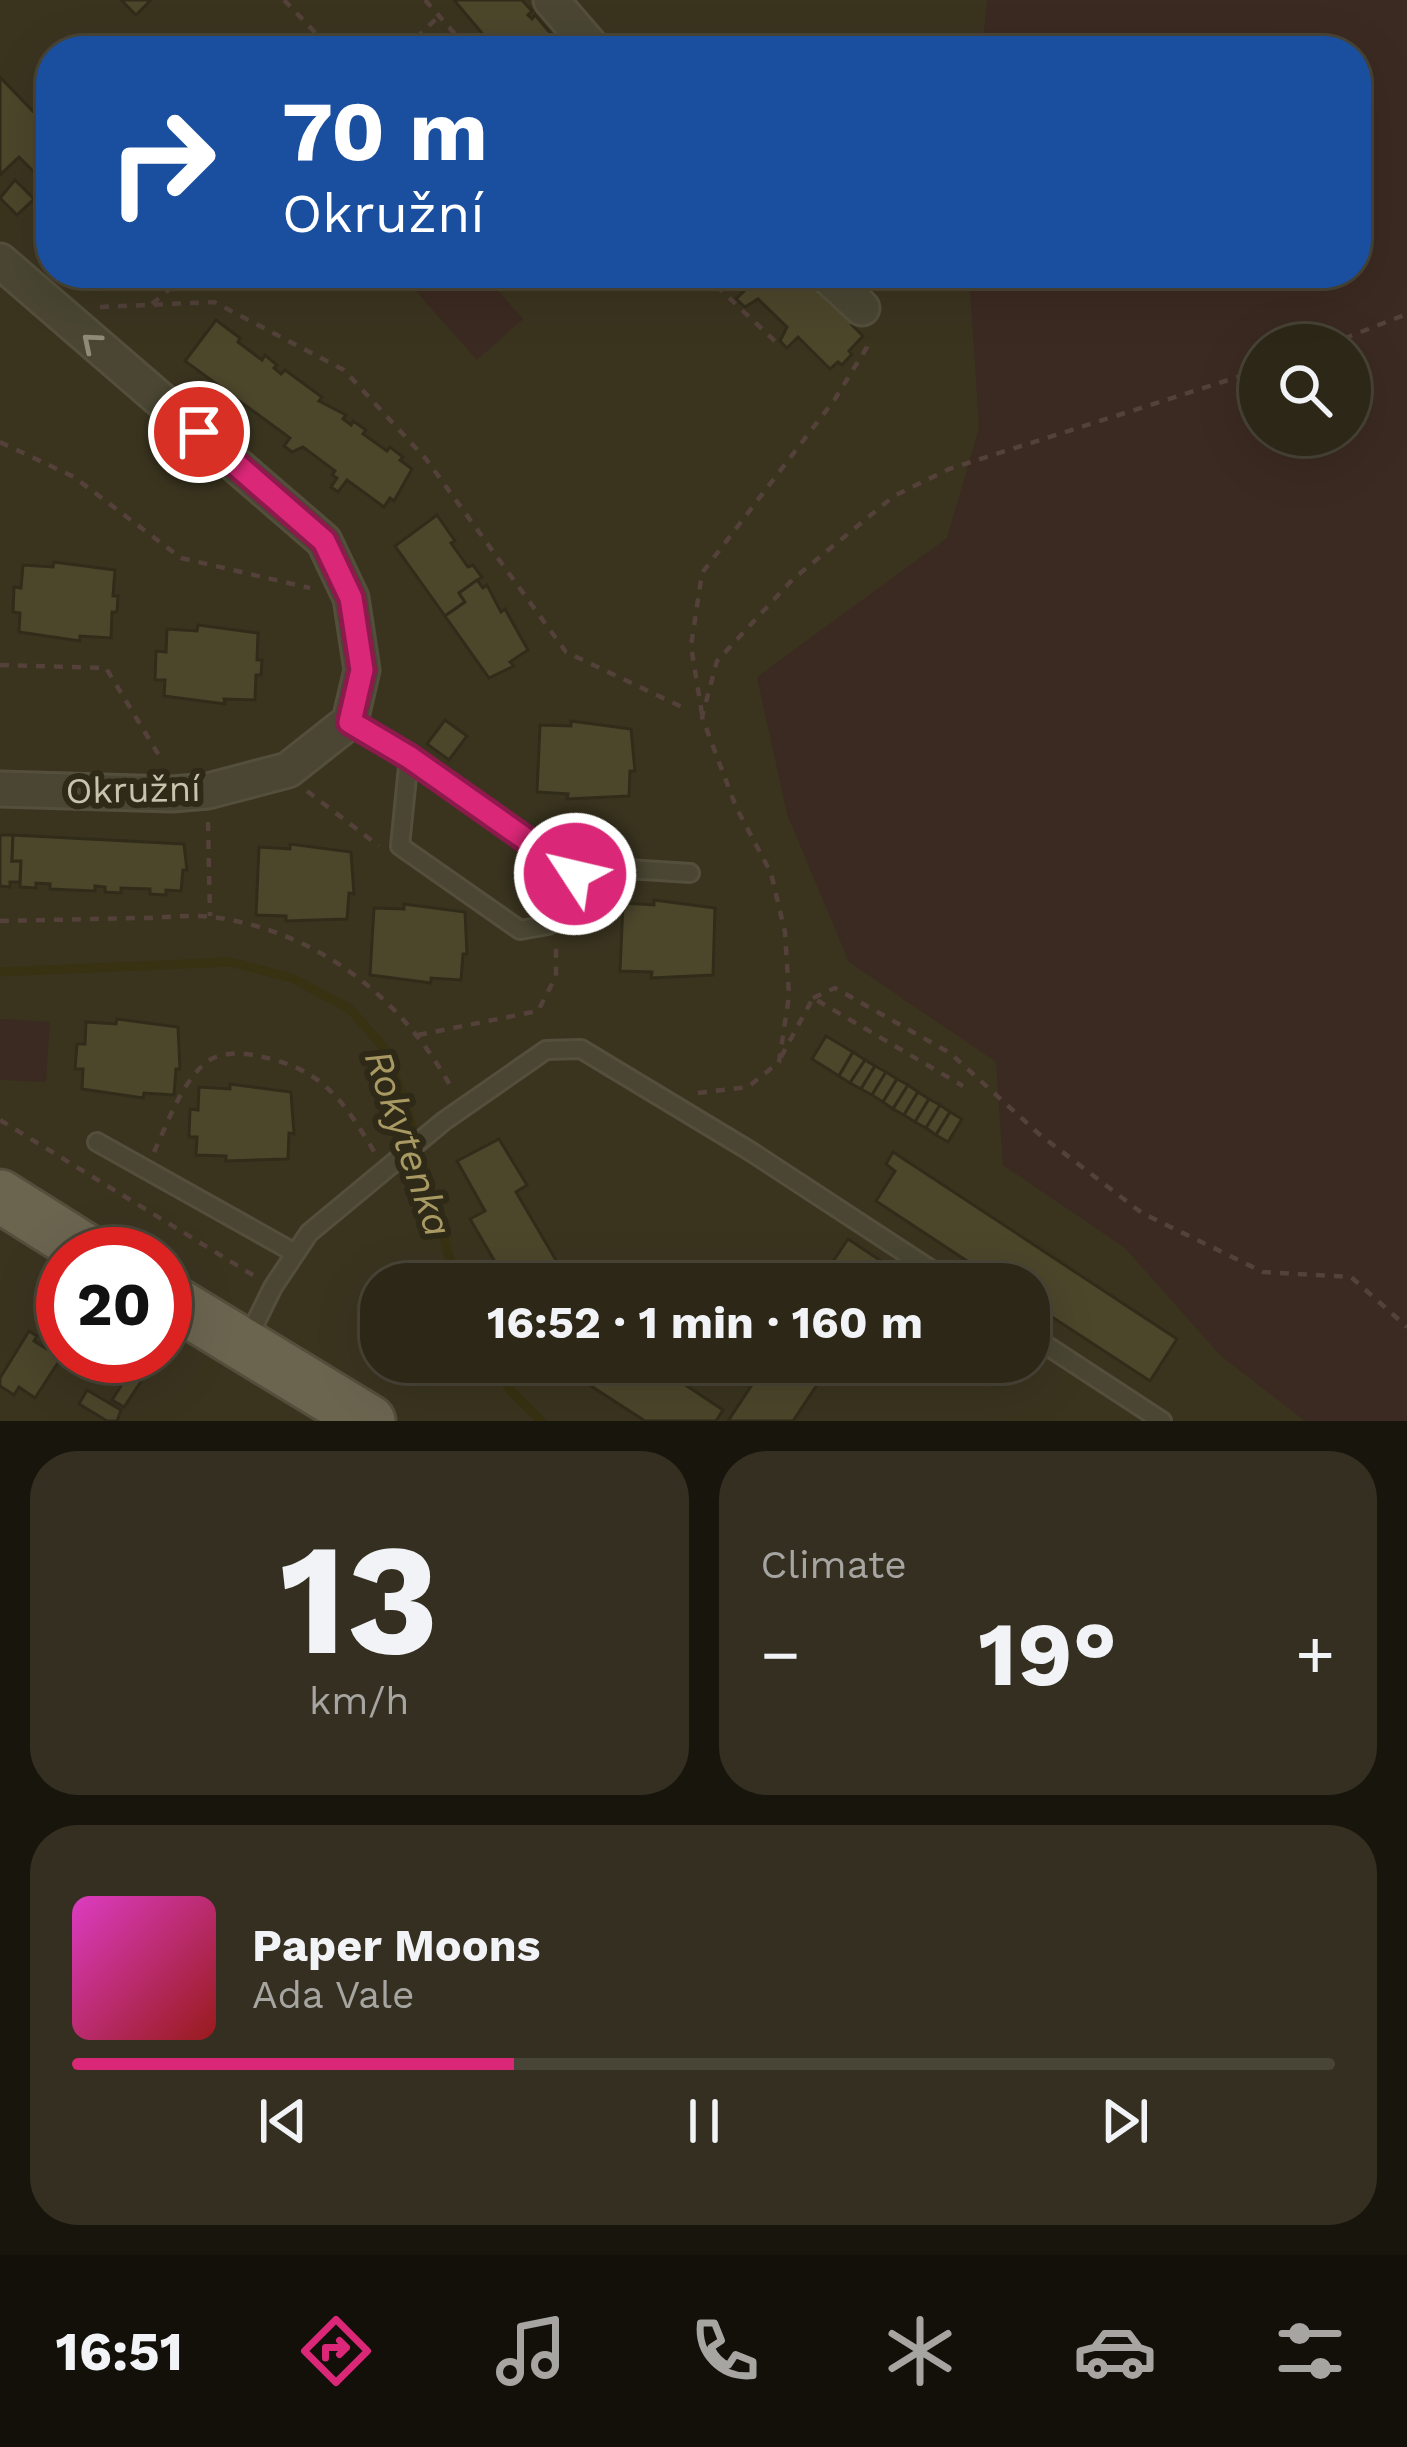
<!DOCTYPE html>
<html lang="en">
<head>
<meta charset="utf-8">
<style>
  body { margin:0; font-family:"Work Sans",sans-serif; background:#342f20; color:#f1f3f6; height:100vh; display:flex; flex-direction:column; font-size:45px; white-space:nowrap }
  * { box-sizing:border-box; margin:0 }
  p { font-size:39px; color:#a6a5a1 }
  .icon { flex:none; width:66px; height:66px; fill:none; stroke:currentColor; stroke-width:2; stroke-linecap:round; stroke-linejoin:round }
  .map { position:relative; height:1421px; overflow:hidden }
  .details { display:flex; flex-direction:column; gap:30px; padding:30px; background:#18150d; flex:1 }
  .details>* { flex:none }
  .top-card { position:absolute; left:36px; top:36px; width:1335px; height:252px; border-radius:48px; box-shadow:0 12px 48px #0002,0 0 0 3px #484436; background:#1a4fa0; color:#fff; overflow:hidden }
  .fabs { position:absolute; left:1239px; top:324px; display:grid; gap:24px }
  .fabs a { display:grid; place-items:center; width:132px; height:132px; border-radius:50%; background:#2c2717; box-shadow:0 12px 48px #0002,0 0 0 3px #484436; font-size:60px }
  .speed { position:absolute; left:36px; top:1227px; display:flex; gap:24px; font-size:60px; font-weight:700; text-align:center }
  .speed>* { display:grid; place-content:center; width:156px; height:156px; border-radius:50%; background:#2c2717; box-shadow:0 12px 48px #0002,0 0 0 3px #484436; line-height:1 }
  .speed .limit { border:18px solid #d22; background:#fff; color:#111 }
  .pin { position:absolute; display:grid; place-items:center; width:102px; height:102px; color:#fff; margin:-51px; border:6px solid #fff; border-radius:50%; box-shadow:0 3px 12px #0007 }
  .me { position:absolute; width:132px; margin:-66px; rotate:305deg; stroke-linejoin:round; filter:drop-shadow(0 0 9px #0008) }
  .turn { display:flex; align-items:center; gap:42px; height:252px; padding:0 48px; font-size:54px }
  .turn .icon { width:156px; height:156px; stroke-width:2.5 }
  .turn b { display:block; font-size:84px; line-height:102px }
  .big { font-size:90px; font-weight:700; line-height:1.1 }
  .details .card { flex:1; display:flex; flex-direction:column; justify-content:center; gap:18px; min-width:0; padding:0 42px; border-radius:48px; background:#342f20 }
  .details .dial { align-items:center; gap:0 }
  .dial b { font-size:156px; line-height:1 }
  .song { display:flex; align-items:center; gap:36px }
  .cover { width:144px; height:144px; border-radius:18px; background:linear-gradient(135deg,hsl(310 70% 55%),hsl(0 70% 35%)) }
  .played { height:12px; border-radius:6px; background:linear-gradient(90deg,#db2777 35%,#484436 35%) }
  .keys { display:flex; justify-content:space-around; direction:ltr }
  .heat { display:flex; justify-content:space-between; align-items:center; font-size:66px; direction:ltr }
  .details .tiles { flex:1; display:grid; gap:30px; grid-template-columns:1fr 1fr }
  .card:last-child { grid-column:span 2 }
  .trip { position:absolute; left:360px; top:1263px; width:690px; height:120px; border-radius:48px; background:#2c2717; box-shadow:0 12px 48px #0002,0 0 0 3px #484436; font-weight:700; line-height:120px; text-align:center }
  .tab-bar { display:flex; height:192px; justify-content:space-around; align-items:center; background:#121009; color:#a6a5a1 }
  .tab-bar .icon { width:84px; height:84px }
  .tab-bar .on { color:#db2777 }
  .tab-bar b { font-size:54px; color:#f1f3f6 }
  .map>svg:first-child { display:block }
</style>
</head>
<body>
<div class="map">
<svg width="1407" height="1421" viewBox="0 0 1407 1421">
  <rect width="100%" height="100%" fill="#3a341f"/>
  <!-- green -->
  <g fill="#3b2a21" fill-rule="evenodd">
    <path d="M987 0H1407V1421H1305L1220 1355 1125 1248 1003 1165 996 1062 849 962 787 814 757 677 947 538 979 428 969 273H1356V51H982ZM1350 345V435H1260V345Z"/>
    <polygon points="400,273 482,273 523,319 477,360"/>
    <polygon points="0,1019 50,1022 46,1082 0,1080"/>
  </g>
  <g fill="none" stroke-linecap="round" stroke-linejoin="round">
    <!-- stream -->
    <g stroke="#383112" stroke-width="9">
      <polyline points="0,972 230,962 292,978 350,1009 384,1048 405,1102 457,1284"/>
      <polyline points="493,1362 510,1390 541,1421"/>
    </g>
  </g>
  <!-- building -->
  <g fill="#4c462b" stroke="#312c1a" stroke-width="3">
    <polygon points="121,0 151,0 136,15"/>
    <polygon points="454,0 522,0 532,11 528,15 532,19 535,15 557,41 554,45 559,51 497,51"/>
    <polygon points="0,77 51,130 51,153 33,171 19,157 0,175"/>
    <polygon points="15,180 34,199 17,215 0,198"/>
    <polygon points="732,273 805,273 801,276 808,283 812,279 823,290 820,293 830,303 833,300 855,322 852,325 863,336 849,351 852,354 842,365 838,362 830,369 798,337 787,348 780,341 787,327 758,299 745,307 736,299 747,288"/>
    <polygon points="216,320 240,338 238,342 262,360 265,355 277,365 274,368 281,374 285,370 322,397 319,401 346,415 343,419 351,425 353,421 366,430 363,434 387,451 390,447 403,457 400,460 412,469 394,501 390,498 384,507 347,480 338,492 331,487 337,478 332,475 335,471 303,447 292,452 284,446 290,438 234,397 232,401 226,399 218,393 222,388 185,361"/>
    <polygon points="437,515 455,541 451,543 468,567 473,565 482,577 459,593 465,602 445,616 395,546"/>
    <polygon points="54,562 115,570 113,596 118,596 117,612 112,612 111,638 80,636 80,641 19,632 20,613 13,612 14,587 21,588 23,565 53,567"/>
    <polygon points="477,580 483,588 487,585 501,612 505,609 528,650 510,662 514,666 489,678 445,616 465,602 459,593"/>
    <polygon points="198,625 258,633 257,660 262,660 261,675 256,675 255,700 224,699 225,704 164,696 165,680 155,680 156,651 166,652 167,629 197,631"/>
    <polygon points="445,720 467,736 449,760 427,744"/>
    <polygon points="571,721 631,729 635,771 630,771 629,796 567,799 568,794 537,792 540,725 571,726"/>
    <polygon points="0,835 13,835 12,861 21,861 20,882 10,882 10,887 0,886"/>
    <polygon points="13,835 184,844 187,870 183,870 181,891 166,890 166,895 150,894 150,889 121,888 121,893 105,892 105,887 95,886 95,891 50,889 50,884 36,883 36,888 20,887 21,861 12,861"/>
    <polygon points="290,844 351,852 354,894 349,893 347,919 286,921 286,916 256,915 259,847 290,849"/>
    <polygon points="654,900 715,908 713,975 651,978 652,972 620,971 623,903 654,905"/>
    <polygon points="404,904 465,912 467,954 463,954 461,980 431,978 431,983 370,975 374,908 404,909"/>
    <polygon points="117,1019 178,1027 180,1069 176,1069 174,1095 144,1093 143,1098 82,1089 83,1069 75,1069 77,1044 85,1044 86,1022 116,1024"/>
    <polygon points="826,1036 853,1052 839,1076 812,1059"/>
    <polygon points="853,1052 865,1060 850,1083 839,1076"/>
    <polygon points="865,1060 875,1066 861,1089 850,1083"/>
    <polygon points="875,1066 886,1072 872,1095 861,1089"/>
    <polygon points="886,1072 897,1079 883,1102 872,1095"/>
    <polygon points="897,1079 908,1085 893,1109 883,1102"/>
    <polygon points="230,1084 291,1092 294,1134 289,1133 288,1159 226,1161 226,1156 196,1155 197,1137 189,1137 190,1109 198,1110 199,1087 230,1089"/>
    <polygon points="908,1085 918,1092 904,1115 893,1109"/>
    <polygon points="918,1092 929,1099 915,1122 904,1115"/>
    <polygon points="929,1099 940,1105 926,1128 915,1122"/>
    <polygon points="940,1105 950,1112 936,1135 926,1128"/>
    <polygon points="950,1112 962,1119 948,1142 936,1135"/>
    <polygon points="499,1139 527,1185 516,1192 570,1284 508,1284 470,1219 485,1211 457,1161"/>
    <polygon points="893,1152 1177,1339 1150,1381 1029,1302 1029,1284 1002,1284 876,1201 895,1171 886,1164"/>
    <polygon points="848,1239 893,1269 883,1284 818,1284"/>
    <polygon points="29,1331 37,1336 34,1341 61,1358 35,1398 19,1387 14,1395 0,1386 0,1378"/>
    <polygon points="554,1362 651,1362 723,1410 716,1421 645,1421"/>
    <polygon points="767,1362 832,1362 793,1421 728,1421"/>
    <polygon points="130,1372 142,1380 124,1407 112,1400"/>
    <polygon points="87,1390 121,1410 117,1421 107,1421 79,1404"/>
  </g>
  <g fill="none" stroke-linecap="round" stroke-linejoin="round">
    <defs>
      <g id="lane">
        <polyline points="350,721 409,757 400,846 520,930 548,925 575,907 575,874 409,757"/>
        <polyline points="577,889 628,869 690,873"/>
        <polyline points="97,1142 295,1253"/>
        <polyline points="1029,1334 1162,1421"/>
        <polyline points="248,1338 273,1287 309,1233 444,1121 546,1050 581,1049 750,1151 953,1284"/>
      </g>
      <g id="street">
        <polyline points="551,0 595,51"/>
        <polyline points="0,261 324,541 351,598 362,670 350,721 288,770 208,791 172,794 0,789"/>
        <polyline points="824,273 862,308"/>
      </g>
      <g id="primary">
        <polyline points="0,1196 92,1254"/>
        <polyline points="165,1297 369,1421"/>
      </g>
    </defs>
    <!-- lane casing -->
    <use href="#lane" stroke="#544f3c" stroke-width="22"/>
    <!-- street casing -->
    <use href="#street" stroke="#544f3c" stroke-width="39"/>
    <!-- primary casing -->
    <use href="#primary" stroke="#544f3c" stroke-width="57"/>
    <!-- path -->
    <g stroke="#53413a" stroke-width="4.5" stroke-dasharray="9 9" stroke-linecap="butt">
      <polyline points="284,0 333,51"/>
      <polyline points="425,0 470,51"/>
      <polyline points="403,51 439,16"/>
      <polyline points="703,273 780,346"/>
      <polyline points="152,304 188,273"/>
      <polyline points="100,307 214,302 344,370 426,459 566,652 684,708"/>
      <polyline points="1327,345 1407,314"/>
      <polyline points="0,442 74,477 181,558 310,588"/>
      <polyline points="0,665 106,668 163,762"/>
      <polyline points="702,714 691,646 702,573 835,399 867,347 866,338"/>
      <polyline points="307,791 379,846"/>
      <polyline points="208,822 210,916"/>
      <path d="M0 921C46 920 92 919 139 918 163 918 189 914 213 917 317 931 401 997 451 1087"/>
      <polyline points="813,998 835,988 950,1053 1039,1134 1142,1213 1263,1272 1351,1277 1407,1327"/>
      <polyline points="418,1035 538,1011 556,976 556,946"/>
      <polyline points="781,1057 813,998 963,1086"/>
      <polyline points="698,1093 748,1087 779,1062 789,996 785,932 771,873 736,807 702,717 717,661 793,579 894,496 949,469 1260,370"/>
      <polyline points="0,1120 256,1277"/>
      <path d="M154 1152C168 1122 180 1086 205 1063 218 1052 242 1052 258 1056 322 1068 343 1100 375 1153"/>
    </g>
    <!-- lane -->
    <use href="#lane" stroke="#4a4633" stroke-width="16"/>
    <!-- street -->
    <use href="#street" stroke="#4a4633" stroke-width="33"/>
    <!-- primary -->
    <use href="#primary" stroke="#6b6550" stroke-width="51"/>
  </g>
  <!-- one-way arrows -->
  <defs><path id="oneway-chevron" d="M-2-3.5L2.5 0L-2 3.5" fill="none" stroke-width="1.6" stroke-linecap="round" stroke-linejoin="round" transform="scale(3)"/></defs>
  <use stroke="#8f8b76" href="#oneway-chevron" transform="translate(91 342) rotate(-140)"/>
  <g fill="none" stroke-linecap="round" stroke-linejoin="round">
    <defs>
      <polyline id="route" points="199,432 324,541 351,598 362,670 350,722 409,757 575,874"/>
    </defs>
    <!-- route casing -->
    <use href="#route" stroke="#8e194d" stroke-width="30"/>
    <!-- route -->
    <use href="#route" stroke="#db2777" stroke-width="21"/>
  </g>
  <g text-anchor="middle" stroke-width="12" stroke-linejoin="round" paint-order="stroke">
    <!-- street labels -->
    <g font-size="36" fill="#c7c3ad" stroke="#2f2a18">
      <text transform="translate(133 789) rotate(-1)" y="13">Okružní</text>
    </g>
    <!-- water labels -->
    <g font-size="39" font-style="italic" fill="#a99a63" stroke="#2f2a18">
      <text transform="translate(409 1143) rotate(71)" y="14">Rokytenka</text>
    </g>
  </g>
</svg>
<div class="fabs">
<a><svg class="icon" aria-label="search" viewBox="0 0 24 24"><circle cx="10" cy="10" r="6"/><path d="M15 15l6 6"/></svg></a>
</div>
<div class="speed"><div class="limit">20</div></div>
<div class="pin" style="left:199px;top:432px;background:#d93025"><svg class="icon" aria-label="arrive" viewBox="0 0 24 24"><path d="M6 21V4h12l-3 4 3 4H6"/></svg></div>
<svg class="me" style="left:575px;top:874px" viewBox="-20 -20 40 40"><circle r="17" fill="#db2777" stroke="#fff" stroke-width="3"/><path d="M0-11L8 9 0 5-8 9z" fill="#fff"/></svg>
<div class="trip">16:52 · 1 min · 160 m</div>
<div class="top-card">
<div class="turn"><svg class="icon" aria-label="right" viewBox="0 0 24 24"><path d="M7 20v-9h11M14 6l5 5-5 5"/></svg><div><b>70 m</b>Okružní</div></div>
</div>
</div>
<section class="details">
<div class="tiles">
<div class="card dial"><b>13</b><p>km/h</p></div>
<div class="card"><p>Climate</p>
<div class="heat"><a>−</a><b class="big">19°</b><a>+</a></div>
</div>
<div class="card">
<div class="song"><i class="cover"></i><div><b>Paper Moons</b><p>Ada Vale</p></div></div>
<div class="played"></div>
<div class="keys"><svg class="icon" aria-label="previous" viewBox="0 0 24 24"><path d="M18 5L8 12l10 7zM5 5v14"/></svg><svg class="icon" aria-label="pause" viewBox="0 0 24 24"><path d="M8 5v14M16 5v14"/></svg><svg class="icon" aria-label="next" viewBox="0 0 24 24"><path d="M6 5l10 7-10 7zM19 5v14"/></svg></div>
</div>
</div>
</section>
<nav class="tab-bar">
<b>16:51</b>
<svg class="icon on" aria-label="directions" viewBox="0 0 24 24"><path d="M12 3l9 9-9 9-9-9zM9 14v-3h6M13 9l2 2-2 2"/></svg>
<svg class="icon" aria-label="music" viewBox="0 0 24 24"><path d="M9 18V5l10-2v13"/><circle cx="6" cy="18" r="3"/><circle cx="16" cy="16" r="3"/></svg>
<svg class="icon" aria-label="phone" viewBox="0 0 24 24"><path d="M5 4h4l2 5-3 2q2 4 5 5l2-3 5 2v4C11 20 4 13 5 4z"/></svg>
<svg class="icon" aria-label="climate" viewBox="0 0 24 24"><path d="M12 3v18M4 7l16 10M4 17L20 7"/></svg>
<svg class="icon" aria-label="car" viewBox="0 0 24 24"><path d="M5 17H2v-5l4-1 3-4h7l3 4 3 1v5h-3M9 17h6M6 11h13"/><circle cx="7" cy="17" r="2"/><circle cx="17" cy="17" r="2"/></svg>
<svg class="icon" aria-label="filters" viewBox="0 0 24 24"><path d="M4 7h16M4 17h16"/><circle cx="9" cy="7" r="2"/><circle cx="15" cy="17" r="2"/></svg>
</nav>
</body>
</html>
